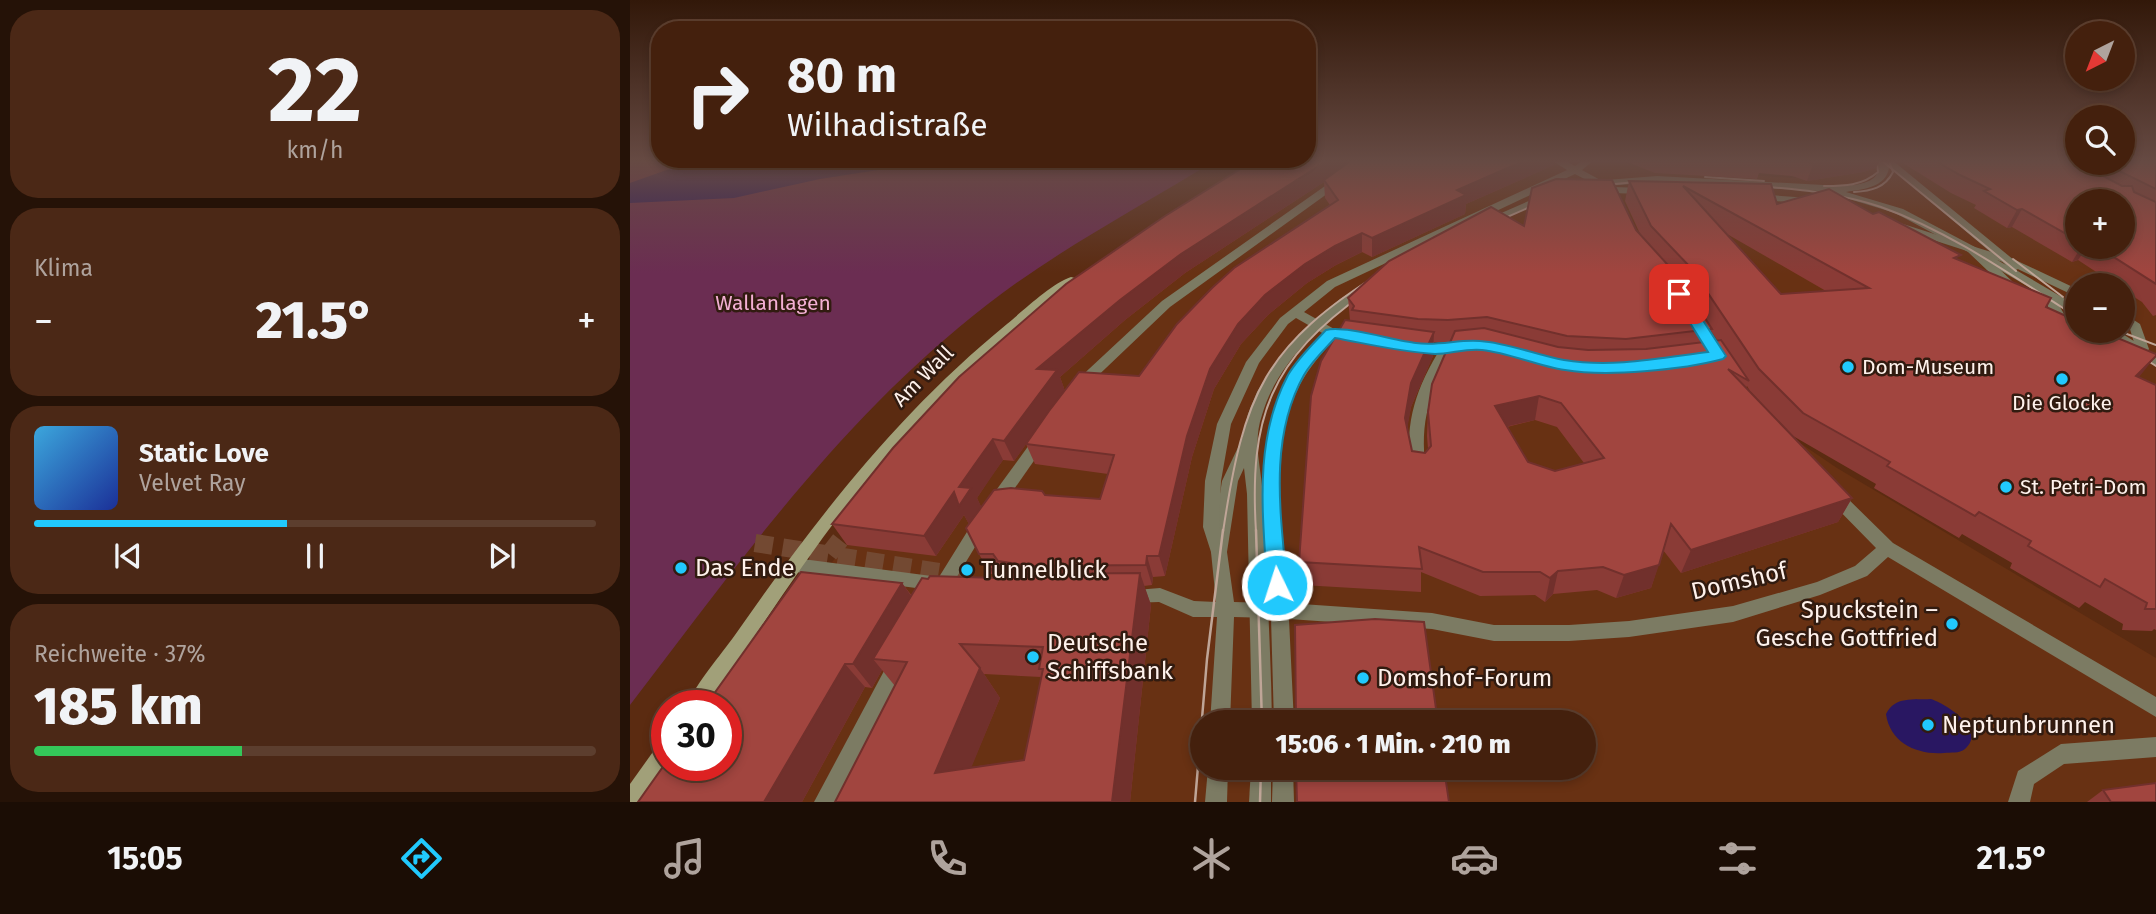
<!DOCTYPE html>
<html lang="de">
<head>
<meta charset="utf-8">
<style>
  body { margin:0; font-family:"Fira Sans",sans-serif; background:#4b2816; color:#f1f3f6; height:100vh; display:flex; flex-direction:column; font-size:26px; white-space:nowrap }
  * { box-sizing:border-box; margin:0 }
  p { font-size:23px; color:#afa39d }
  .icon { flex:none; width:38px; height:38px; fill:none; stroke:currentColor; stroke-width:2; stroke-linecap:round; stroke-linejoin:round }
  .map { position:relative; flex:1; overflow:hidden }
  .panel { display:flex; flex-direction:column; gap:10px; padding:10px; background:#251207; width:630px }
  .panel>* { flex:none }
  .top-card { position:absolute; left:21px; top:21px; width:665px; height:147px; border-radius:28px; box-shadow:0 4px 10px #0003,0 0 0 2px #5c3e2e; background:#44200d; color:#f1f3f6; overflow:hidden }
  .needle { width:46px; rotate:222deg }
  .controls { position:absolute; left:1435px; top:21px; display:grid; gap:14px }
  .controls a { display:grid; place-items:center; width:70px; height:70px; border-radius:50%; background:#44200d; box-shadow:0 4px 10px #0003,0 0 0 2px #5c3e2e; font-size:35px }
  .speed { position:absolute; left:21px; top:690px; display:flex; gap:14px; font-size:35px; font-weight:700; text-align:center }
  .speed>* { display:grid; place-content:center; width:91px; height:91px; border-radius:50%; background:#44200d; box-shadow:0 4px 10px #0003,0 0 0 2px #5c3e2e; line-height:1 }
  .speed .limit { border:10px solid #d22; background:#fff; color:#111 }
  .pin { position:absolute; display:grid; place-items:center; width:60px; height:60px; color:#fff; margin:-30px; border-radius:14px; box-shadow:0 4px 10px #0006 }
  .me { position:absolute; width:77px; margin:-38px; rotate:356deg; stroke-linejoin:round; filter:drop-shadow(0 0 5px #0008) }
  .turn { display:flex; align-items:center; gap:24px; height:147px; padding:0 21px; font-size:32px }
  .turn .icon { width:91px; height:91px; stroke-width:2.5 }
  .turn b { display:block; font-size:49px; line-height:60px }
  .big { font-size:52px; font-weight:800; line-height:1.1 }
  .panel .widget { flex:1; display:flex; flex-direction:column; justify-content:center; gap:10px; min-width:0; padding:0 24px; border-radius:28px; background:#4b2816 }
  .panel .dial { align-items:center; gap:0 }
  .dial b { font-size:91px; line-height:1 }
  .song { display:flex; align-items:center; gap:21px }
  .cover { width:84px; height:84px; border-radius:10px; background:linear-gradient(135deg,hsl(200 70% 55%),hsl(230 70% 35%)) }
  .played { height:7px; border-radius:4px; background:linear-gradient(90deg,#21c9fd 45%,#5c3e2e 45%) }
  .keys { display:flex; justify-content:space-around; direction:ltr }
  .heat { display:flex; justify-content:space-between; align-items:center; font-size:38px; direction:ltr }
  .charge { height:10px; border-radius:5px; background:linear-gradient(90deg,#34c759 37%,#5c3e2e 0) }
  .trip { position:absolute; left:560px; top:710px; width:406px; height:70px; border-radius:35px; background:#44200d; box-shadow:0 4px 10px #0003,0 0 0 2px #5c3e2e; font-weight:800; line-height:70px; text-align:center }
  .tabs { display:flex; height:112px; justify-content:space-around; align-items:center; background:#1b0d05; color:#afa39d }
  .tabs .icon { width:49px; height:49px }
  .tabs .current { color:#21c9fd }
  .tabs b { font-size:32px; color:#f1f3f6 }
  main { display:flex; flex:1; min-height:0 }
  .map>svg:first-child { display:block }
</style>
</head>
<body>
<main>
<section class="panel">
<div class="widget dial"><b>22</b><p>km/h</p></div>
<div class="widget"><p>Klima</p>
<div class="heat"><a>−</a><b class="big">21.5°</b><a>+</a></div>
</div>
<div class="widget">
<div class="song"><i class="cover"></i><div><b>Static Love</b><p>Velvet Ray</p></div></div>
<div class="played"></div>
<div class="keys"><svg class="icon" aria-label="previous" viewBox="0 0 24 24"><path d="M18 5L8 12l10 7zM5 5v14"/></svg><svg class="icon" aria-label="pause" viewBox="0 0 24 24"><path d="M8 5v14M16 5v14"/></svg><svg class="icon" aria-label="next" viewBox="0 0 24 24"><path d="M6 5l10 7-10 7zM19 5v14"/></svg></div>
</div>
<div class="widget"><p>Reichweite · 37%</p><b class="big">185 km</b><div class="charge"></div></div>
</section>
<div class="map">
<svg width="1526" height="802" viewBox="0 0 1526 802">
  <rect width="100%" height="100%" fill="#5b2b11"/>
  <!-- built -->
  <path fill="#683113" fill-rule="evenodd" d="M647 160H989L1003 166 1161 178 1186 177 1237 160H1447V163L1526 160V477L1133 400 1170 443 1207 468 1526 658V797L1470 802H30L96 765V705L229 526ZM1447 201H1493V247H1447ZM1447 285H1493V331H1447ZM572 723H954V768H572Z"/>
  <!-- green -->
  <path fill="#6b2d52" d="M0 160H586C510 207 429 249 358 304 213 416 110 561 0 705Z"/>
  <!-- water -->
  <g fill="#291762">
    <polygon points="84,160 313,160 190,179 104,198 0,203 0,183 42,168"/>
    <path d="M1301 699C1316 704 1358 730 1335 749 1329 754 1321 752 1314 753 1287 755 1260 743 1256 714 1265 696 1283 700 1301 699Z"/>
  </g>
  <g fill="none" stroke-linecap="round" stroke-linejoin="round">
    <!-- street-tunnel-far1 -->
    <polyline stroke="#734932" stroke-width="14" stroke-dasharray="14 7" stroke-linecap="butt" points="217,532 222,525"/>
    <!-- street-tunnel -->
    <g stroke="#734932" stroke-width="18" stroke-dasharray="18 10" stroke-linecap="butt">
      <polyline points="125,543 341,577 341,586"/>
      <polyline points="199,554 218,530"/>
    </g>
    <!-- lane -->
    <g fill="#7c7b63" fill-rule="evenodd">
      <path d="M1249 160H1259C1262 186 1237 189 1216 192L1273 209 1345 247 1381 258 1447 289V297L1373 262 1357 257 1389 288 1383 292 1379 291 1338 252 1265 213 1206 195V192L1027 182 963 187 958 184 963 181 1027 176 1212 186C1230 184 1252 184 1249 160Z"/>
      <polygon points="917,193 921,194 921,198 862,223 858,224 853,221"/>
      <path d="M733 285 739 289 737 292C693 322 648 361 632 415 622 444 632 469 633 499 636 574 641 648 642 723H622L617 494 614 468 608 481 597 552 595 557 589 559 583 557 581 552 592 481 612 439 618 414 627 392 642 368 673 330 710 299Z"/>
      <polygon points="1422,293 1428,297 1430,307 1441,326 1439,329 1431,329 1418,307 1416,297"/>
      <polygon points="1493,313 1510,324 1519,349 1517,352 1497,355 1490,351 1492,348 1505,346 1500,329 1493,323"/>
      <path d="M817 345 824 349C800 392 789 420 796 470L793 474H783L780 470C775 420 786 388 812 346Z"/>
      <polygon points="621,768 641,768 641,802 619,802"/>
    </g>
    <!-- street -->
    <g fill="#7c7b63" fill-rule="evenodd">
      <polygon points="732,160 744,160 540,307 455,388 445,388 443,385 445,382 532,301"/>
      <path d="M921 160H934L945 166 953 160H964L952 170 983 187 1015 188 1020 191 1015 194 981 193 945 174 705 287 674 312 706 330 729 335 730 338 724 342 705 338C690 355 674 373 665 395 638 460 651 535 657 603L802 613 864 625H939L999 621 1103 606 1187 582 1225 566 1246 548 1197 498 1195 494 1197 490H1209L1263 543 1526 697V717L1258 557 1237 576 1190 595 1103 622 999 637 939 641H864L802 629 659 619 664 723H644L641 618 604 617 600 723H580L587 617H563L529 602 499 603 493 601 490 596 493 591 530 588 564 601 586 602 581 552 573 527 575 481 587 424 616 362 650 318 697 281 937 170ZM666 318 694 334C677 353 661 372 651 395 623 460 635 535 640 603L604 602 597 552 589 527 591 481 601 424 629 363 658 324Z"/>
      <polygon points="1251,160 1262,160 1390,265 1392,267 1386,270 1447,306 1447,315 1337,251 1266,228 1265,226 1270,223 1345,247 1376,265"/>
      <polygon points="1126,194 1179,198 1184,201 1179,204 1122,199 1121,197"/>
      <polygon points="1474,331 1488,331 1526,355 1526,365"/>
      <path d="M835 341 840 342 842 345 840 348C824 352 791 358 778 348L785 344 817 345Z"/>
      <polygon points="412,433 417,434 419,438 417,442 371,508 365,510 359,508 357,504 359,500 407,434"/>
      <polygon points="351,518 357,519 359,524 314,598 308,600 302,598 301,590 165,572 159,570 157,565 159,560 165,558 309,577 345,519"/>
      <polygon points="269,654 276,656 278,662 206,802 184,802 262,656"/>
      <polygon points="1526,737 1526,757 1434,764 1404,784 1400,802 1378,802 1388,771 1431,744"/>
      <polygon points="578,768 598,768 597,802 575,802"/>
      <polygon points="643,768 663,768 664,802 642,802"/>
    </g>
    <!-- secondary -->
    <g fill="#a1a079" fill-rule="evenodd">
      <path d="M441 277 445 278V284C386 328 329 376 279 431 202 515 142 612 78 705H57C67 682 90 656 105 635 186 519 267 414 377 324 394 310 421 284 441 277Z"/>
      <polygon points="37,739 38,765 13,802 0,802 0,784 30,742"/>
    </g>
    <!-- tram-far1 -->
    <g stroke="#bfa597" stroke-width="2">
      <polyline points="1251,160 1386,271"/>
      <polyline points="1075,177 1134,181"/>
      <polyline points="963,186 1006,182 1086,183"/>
      <path d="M1124 186C1167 189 1210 193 1251 207 1321 232 1384 277 1447 317"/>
      <path d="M1194 186C1214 186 1232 186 1248 172L1247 160"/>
      <path d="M1224 192C1241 191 1255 188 1263 172L1260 164"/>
      <polyline points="859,225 916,200"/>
      <polyline points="1383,259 1433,297"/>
      <polyline points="1471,331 1526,366"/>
      <polyline points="1489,331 1526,345"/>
      <path d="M593 532C614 393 633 346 755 270"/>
      <path d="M626 532C619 416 640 360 736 292"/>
    </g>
    <!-- tram -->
    <g stroke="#bfa597" stroke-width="2.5">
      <polyline points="626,530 632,723"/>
      <polyline points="565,802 577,659 593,530"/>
      <polyline points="630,802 631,768"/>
    </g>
  </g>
  <!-- wall -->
  <g fill="#8a3b36" fill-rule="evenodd">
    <path d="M625 160H925L924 165 836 204 835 214 742 257 732 252 706 265 677 283 638 315 611 344 584 389 562 457 535 576 523 577 522 585 514 586 521 605 500 802H205L265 686 252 670 242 688 235 687 172 802H8L272 583 282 596 298 579 366 578 364 574H360L349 554 339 524 334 515 306 556 217 545 202 524ZM694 182 695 198 700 205 509 376 435 391 430 377 495 320 555 273ZM396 444 405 464 478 474 470 499 415 495 351 507 347 498 360 478 373 460 384 461ZM354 674 411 677 394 760 341 767 370 698Z"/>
    <polygon points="992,160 1250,160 1246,168 1233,172 1177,181 1162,176 1129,173 1127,179 1025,173"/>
    <path d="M1268 160H1447V163H1493L1526 160V315L1523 316 1512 302 1493 290V285H1486L1448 260 1442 262 1382 227 1377 228 1344 208 1346 205 1321 193ZM1475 168 1471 175 1464 171ZM1447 201 1493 247H1447Z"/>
    <path d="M999 181 1141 184 1147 204 1243 214 1416 307 1509 377 1526 385V630L1524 629 1522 631 1492 630 1493 624 1455 602 1449 608 1380 568 1382 563 1332 534 1329 538 1244 488 1246 484 1163 436 1120 391 1117 386 1116 388 1222 498 1208 522 1051 573 1033 550 1021 588 986 598 967 590 923 594 915 602 905 595 850 596 791 572V592L672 585 669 562 720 321 718 298 894 226 1011 236 995 201ZM1097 234 1196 291 1151 294ZM1081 331 1088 341 1078 342ZM804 342H821L798 412 797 436 798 449 795 453 782 451 777 427 781 407 803 356ZM905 420 927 427 954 463 925 471 898 462 877 427Z"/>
    <polygon points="1473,790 1526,802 1457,802"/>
  </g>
  <!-- shaded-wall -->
  <g fill="#71302c">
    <polygon points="698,160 727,160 694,180 694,182 555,273 495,320 430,377 435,391 384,461 374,441 407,369 490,300 551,254"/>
    <polygon points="896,160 925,160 924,165 836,204 835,214 742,257 742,238 827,190"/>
    <polygon points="1206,160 1250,160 1246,168 1233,172 1177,181 1183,164"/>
    <polygon points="1458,163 1493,163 1477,165 1475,168 1451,174"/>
    <polygon points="1392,209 1382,227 1377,228 1387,210"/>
    <polygon points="732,233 732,252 706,265 677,283 638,315 611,344 584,389 562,457 535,576 529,556 557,436 580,369 608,324 635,295 675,264 705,246"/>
    <polygon points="1451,247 1457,247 1448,260 1442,262"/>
    <polygon points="804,332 803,356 781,407 775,442 775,418 781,383"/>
    <polygon points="1526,356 1509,377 1489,399 1506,376"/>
    <polygon points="909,396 905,420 862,430 865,406"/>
    <polygon points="363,439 373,460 347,498 352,508 340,526 334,515 306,556 294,536 324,492"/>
    <polygon points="1222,498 1208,522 1051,573 1061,550"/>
    <polygon points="517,556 523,577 522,585 516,565"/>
    <polygon points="1029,565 1021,588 986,598 994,575"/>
    <polygon points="928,571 923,594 915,602 920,578"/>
    <polygon points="510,573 521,605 500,802 482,802"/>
    <polygon points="272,583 289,607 243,659 252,670 242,688 223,664"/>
    <polygon points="215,664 235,687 172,802 134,802"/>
    <polygon points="350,668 370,698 328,800 305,773"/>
  </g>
  <!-- building -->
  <g fill="#a1453f" stroke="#71302c" stroke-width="2" fill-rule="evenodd">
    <polygon points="625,160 698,160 551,254 490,300 407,369 427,370 374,441 363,439 350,457 329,487 341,488 329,506 324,492 294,536 202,524 263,448 329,377 436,284 535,216"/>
    <polygon points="722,160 896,160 827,190 836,195 742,238 732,233 705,246 675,264 635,295 608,324 580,369 557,436 529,556 517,556 516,565 400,566 368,561 363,554 349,554 336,528 364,490 381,488 412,491 415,495 470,499 484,455 396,444 419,411 449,372 509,376 547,324 582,288 604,268 708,200 694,180"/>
    <polygon points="1101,160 1132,160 1133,162"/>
    <polygon points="1173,160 1206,160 1183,164"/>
    <polygon points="1304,160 1443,160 1492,186 1502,186 1504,192 1526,202 1526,284 1468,247 1493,247 1493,201 1447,201 1447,240 1392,209 1387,210 1354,191 1360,189 1330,175"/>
    <polygon points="1493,160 1526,160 1526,189 1477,165 1484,163 1493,163"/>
    <polygon points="926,179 982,180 1006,230 1048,276 1082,329 996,339 937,336 857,317 818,320 788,319 722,310 724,306 718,298 759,261 861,207 894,226 902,188"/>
    <path d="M999 181 1141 184 1147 204 1199 189 1243 214 1249 212 1331 255 1324 258 1421 298 1416 307 1447 321V331H1471L1526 354V356L1506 376 1526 385V609H1515L1517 603 1475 579 1470 587 1398 546 1401 541 1349 512 1345 516 1257 466 1260 462 1173 413 1129 369 1061 268 1021 226ZM1053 186 1239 288 1151 294Z"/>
    <path d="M715 320 804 332 781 383 775 418 782 451 795 453 801 446 798 412 802 384 825 331 854 328 928 347 958 350 1016 349 1091 340 1119 381 1098 369 1222 498 1061 550 1041 524 1029 565 994 575 973 567 928 571 920 578 910 572H853L789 547 792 569 669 562 681 396 691 361ZM909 396 931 403 974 458 925 471 898 462 865 406Z"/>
    <path d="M361 569 394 574 510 573 482 802H205L277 662 243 659 292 578 298 579 300 576 367 578ZM330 644 413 647 409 669H413L394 760 305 773 350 668Z"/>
    <polygon points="171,572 272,583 223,664 215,664 134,802 8,802 37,761 37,765 96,765 96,705 76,705"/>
    <polygon points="745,619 794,622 808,723 666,723 665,625"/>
    <polygon points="666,768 814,768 819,802 667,802"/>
    <polygon points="1526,783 1526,802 1481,802 1473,790"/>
  </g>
  <!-- sky -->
  <linearGradient id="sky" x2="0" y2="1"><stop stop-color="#321809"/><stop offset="0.59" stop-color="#664a43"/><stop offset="1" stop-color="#664a43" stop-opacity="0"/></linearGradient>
  <rect width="1526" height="273" fill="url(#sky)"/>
  <!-- route -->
  <path fill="#21c9fd" stroke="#1583a4" stroke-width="2" d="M1049 290 1054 291 1096 356 1093 359C1052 370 977 377 935 370 907 366 880 353 852 350 836 348 821 354 805 354 771 352 738 344 705 338 694 350 682 361 674 375 638 439 651 516 657 585L654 591 647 594 640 591 637 585C633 514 623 441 658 375 668 358 683 344 696 330 715 325 765 341 786 343 810 346 829 339 850 341 879 343 906 355 934 360 982 368 1031 358 1078 352L1042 294Z"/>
  <!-- markers -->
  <g fill="#21c9fd" stroke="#311b10" stroke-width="2.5">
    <circle cx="1218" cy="367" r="7"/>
    <circle cx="1432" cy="379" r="7"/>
    <circle cx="1376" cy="487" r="7"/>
    <circle cx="51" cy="568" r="7"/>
    <circle cx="337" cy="570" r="7"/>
    <circle cx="1322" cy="624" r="7"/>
    <circle cx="403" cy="657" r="7"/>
    <circle cx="733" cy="678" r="7"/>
    <circle cx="1298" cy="725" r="7"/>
  </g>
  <g text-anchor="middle" stroke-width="5" stroke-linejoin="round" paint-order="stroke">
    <!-- park labels -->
    <g font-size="21" fill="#f3afd3" stroke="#311b10">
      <text x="143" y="310">Wallanlagen</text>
    </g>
    <!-- poi labels -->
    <g font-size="21" fill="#fef1eb" stroke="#311b10" text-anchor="start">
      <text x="1232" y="374">Dom-Museum</text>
      <text x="1432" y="410" text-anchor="middle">Die Glocke</text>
      <text x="1390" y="494">St. Petri-Dom</text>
    </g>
    <!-- street labels -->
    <g font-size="21" fill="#fef1eb" stroke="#311b10">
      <text transform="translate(293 376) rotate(-45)" y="7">Am Wall</text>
    </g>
    <!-- near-poi labels -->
    <g font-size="24" fill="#fef1eb" stroke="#311b10" text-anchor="start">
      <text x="65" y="576">Das Ende</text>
      <text x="351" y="578">Tunnelblick</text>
      <text x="1308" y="618" text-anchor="end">Spuckstein –<tspan x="1308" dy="28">Gesche Gottfried</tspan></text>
      <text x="417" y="651">Deutsche<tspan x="417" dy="28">Schiffsbank</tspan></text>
      <text x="747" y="686">Domshof-Forum</text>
      <text x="1312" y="733">Neptunbrunnen</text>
    </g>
    <!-- near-street labels -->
    <g font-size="24" fill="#fef1eb" stroke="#311b10">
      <text transform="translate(1109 581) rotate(-13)" y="8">Domshof</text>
    </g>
  </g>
</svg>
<div class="controls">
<a><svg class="needle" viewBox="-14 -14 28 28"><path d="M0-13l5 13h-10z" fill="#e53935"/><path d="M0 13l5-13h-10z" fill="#afa39d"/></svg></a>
<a><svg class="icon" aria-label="search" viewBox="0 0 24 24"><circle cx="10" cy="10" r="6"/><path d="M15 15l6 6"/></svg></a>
<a>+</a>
<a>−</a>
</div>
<div class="speed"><div class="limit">30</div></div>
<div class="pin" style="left:1049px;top:294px;background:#d93025"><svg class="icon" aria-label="arrive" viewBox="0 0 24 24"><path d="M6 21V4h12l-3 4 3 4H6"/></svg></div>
<svg class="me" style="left:647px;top:585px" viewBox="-20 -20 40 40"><circle r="17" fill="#21c9fd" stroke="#fff" stroke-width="3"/><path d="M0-11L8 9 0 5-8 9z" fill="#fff"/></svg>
<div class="trip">15:06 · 1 Min. · 210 m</div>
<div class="top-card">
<div class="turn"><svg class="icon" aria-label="right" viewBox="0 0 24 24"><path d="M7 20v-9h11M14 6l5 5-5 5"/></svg><div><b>80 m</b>Wilhadistraße</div></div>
</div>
</div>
</main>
<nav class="tabs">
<b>15:05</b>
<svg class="icon current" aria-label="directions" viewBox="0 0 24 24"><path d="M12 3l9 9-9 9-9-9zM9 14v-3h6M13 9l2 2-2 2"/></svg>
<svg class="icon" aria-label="music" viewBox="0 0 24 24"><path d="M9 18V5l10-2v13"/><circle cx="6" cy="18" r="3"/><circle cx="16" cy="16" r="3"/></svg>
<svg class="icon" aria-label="phone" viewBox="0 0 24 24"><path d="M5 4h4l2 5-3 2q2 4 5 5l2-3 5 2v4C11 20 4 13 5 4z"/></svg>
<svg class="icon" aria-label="climate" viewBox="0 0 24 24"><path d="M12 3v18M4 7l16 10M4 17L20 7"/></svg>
<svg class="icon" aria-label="car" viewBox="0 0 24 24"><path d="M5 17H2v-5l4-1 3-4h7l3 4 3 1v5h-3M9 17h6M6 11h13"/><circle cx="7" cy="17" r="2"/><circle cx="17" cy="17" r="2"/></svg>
<svg class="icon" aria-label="filters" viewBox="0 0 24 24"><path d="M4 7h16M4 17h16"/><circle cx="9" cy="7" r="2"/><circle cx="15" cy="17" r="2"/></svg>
<b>21.5°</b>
</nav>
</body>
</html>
